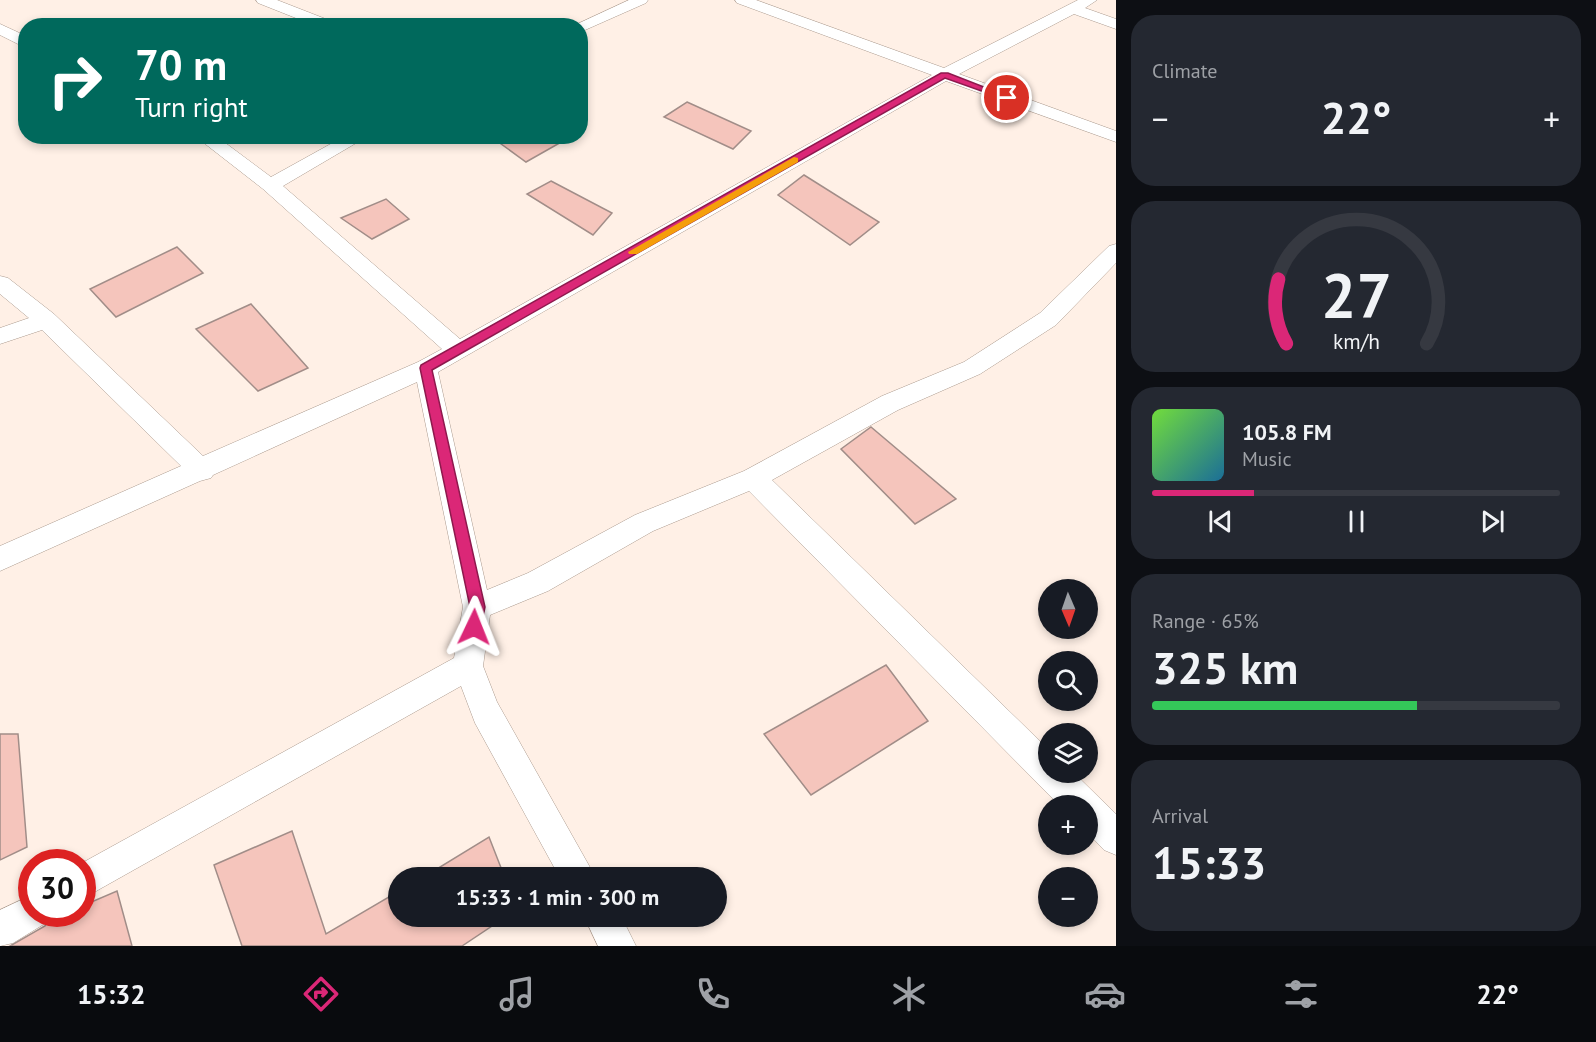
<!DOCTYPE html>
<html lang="en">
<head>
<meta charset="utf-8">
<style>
  body { margin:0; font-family:"PT Sans",sans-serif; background:#242831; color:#f1f3f6; height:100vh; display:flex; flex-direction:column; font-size:22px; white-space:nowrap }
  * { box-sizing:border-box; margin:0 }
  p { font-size:20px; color:#9ea1a6 }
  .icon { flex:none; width:33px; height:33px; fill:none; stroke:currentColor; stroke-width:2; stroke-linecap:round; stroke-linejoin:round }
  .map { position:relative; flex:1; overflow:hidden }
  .side { display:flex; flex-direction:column; gap:15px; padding:15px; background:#0d0f14; width:480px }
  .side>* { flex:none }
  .guide { position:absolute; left:18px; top:18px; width:570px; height:126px; border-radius:24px; box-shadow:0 3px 9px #0003; background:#00695c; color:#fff; overflow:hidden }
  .needle { width:39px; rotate:178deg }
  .fabs { position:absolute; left:1038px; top:579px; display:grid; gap:12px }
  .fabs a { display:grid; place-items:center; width:60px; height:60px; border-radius:50%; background:#171b24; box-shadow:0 3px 9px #0003; font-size:30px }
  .speed { position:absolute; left:18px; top:849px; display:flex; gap:12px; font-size:30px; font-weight:700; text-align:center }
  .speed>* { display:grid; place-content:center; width:78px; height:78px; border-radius:50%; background:#171b24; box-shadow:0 3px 9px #0003; line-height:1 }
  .speed .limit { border:9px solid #d22; background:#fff; color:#111 }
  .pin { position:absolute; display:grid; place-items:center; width:51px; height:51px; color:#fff; margin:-26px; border:3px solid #fff; border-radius:50%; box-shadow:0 2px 6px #0007 }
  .me { position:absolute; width:66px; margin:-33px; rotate:2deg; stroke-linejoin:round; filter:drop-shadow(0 0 4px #0008) }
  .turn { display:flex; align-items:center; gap:21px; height:126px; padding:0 18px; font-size:27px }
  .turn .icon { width:78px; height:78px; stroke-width:2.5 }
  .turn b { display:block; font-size:42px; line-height:51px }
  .big { font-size:45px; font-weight:700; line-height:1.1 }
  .side .tile { flex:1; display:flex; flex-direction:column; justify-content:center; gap:9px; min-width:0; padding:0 21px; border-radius:24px; background:#242831 }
  .side .dial { align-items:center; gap:0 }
  .dial svg { height:156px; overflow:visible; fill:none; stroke:#363941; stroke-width:7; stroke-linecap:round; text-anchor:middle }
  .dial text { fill:#f1f3f6; stroke:none }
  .song { display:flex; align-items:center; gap:18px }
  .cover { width:72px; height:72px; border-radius:9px; background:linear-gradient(135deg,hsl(100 70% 55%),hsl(200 70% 35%)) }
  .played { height:6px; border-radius:3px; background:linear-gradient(90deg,#db2777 25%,#363941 25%) }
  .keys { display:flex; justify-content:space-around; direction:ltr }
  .heat { display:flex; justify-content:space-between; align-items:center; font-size:33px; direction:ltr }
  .charge { height:9px; border-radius:4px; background:linear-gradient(90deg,#34c759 65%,#363941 0) }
  .trip { position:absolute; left:388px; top:867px; width:339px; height:60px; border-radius:30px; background:#171b24; box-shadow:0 3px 9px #0003; font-weight:700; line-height:60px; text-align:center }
  .tab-bar { display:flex; height:96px; justify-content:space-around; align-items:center; background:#090b0e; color:#9ea1a6 }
  .tab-bar .icon { width:42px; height:42px }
  .tab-bar .active { color:#db2777 }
  .tab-bar b { font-size:27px; color:#f1f3f6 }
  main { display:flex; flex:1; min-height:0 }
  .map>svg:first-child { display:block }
</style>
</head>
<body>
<main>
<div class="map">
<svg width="1116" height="946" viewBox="0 0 1116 946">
  <rect width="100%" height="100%" fill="#fff0e6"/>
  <!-- building -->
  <g fill="#f5c5bc" stroke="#a18d88" stroke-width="1.5">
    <polygon points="687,102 751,131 733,149 664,117"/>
    <polygon points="490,136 572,136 526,162"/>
    <polygon points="804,175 879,222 850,245 778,195"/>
    <polygon points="551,181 612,213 593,235 527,194"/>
    <polygon points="386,199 409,219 372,239 341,218"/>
    <polygon points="177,247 203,273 116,317 90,289"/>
    <polygon points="251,304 308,368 258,391 196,329"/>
    <polygon points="871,427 956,499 915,524 841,449"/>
    <polygon points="886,665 928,721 811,795 764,734"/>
    <polygon points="0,734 18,734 27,847 0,860"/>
    <polygon points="292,831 326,934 399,891 399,916 507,916 462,946 242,946 214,865"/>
    <polygon points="489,837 505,878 422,878"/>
    <polygon points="117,891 132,946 10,946 45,926 48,921 65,914 82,914 82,906"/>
  </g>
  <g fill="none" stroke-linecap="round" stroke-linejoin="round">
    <defs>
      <g id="street">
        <polygon points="256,0 277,0 336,23 338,26 316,26 258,3"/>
        <polygon points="629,0 648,0 646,3 585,30 580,32 580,26 573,26"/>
        <polygon points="735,0 756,0 944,68 1078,0 1097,0 1085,8 1116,19 1116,29 1074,14 959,74 1116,131 1116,142 946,81 438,372 487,590 528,573 635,515 744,471 882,396 964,362 1040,313 1109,246 1116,244 1116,263 1056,325 980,374 898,410 772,480 1048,749 1048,772 1073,772 1116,814 1116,855 1104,850 1088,833 1088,806 1060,806 749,491 653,531 548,591 490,615 483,666 497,702 596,878 560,878 475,723 461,686 82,899 82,863 454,658 463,607 417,382 213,475 211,478 200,481 0,571 0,546 181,466 42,330 0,344 0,328 29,318 0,294 0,276 8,278 54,314 203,456 418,362 442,349 263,189 195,136 216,136 271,177 345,136 368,136 283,186 460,339 932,75 737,3"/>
        <polygon points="0,24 26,36 26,48 0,35"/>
        <polygon points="32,895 32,914 49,914 44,924 13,943 0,946 0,910"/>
        <polygon points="584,916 621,916 636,946 598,946"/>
      </g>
    </defs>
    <!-- street casing -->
    <use href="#street" stroke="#ab9a8e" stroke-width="1"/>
    <!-- street -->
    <use href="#street" fill="#fff" fill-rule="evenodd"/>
  </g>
  <!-- route -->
  <polygon fill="#db2777" stroke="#8e194d" stroke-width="1.5" points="941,73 948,73 1012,98 1004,99 945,78 432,370 485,607 480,632 474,634 469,632 467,627 470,607 420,368 421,365"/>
  <!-- slow -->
  <polygon fill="#f59e0b" points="794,157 798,158 798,162 637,254 629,254 628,252"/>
</svg>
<div class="fabs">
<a><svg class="needle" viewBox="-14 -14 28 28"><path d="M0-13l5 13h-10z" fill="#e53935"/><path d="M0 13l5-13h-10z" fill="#9ea1a6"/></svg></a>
<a><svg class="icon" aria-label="search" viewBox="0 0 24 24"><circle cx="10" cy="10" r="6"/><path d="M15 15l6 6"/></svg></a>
<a><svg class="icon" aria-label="layers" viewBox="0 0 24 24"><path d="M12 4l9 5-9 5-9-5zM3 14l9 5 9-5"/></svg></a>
<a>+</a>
<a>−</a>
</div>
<div class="speed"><div class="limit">30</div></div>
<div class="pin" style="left:1007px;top:98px;background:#d93025"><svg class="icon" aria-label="arrive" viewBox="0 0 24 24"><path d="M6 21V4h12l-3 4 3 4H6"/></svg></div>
<svg class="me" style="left:474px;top:627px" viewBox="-20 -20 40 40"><path d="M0-17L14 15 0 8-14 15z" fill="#db2777" stroke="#fff" stroke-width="4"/></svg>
<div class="trip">15:33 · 1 min · 300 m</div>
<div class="guide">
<div class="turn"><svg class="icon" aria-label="right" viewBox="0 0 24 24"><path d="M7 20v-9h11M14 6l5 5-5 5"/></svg><div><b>70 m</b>Turn right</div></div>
</div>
</div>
<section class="side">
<div class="tile"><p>Climate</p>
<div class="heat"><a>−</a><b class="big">22°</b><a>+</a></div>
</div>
<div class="tile dial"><svg viewBox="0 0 100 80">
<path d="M14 69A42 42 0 1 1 86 69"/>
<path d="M14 69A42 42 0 0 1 10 36" stroke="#db2777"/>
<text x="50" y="56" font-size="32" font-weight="700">27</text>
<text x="50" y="72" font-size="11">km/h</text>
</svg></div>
<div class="tile">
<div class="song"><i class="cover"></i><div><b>105.8 FM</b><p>Music</p></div></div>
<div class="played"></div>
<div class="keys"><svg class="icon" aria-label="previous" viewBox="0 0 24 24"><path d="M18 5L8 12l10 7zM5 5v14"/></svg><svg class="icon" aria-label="pause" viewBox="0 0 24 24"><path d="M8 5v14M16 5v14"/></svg><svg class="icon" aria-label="next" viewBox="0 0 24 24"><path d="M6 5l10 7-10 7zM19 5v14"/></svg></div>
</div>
<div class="tile"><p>Range · 65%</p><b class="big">325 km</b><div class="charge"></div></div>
<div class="tile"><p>Arrival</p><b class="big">15:33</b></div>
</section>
</main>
<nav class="tab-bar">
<b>15:32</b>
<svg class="icon active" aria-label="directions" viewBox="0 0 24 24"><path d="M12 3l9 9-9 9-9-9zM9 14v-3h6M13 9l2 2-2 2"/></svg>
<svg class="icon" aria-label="music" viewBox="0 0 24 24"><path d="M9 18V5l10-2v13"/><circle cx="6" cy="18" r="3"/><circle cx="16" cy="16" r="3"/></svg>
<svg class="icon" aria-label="phone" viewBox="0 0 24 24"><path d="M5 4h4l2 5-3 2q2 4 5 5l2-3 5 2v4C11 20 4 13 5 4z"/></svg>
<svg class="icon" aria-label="climate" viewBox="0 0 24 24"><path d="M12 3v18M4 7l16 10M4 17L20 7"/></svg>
<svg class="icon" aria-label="car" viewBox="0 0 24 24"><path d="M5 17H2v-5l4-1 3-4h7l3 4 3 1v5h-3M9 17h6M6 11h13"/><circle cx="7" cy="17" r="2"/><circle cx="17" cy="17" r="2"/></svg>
<svg class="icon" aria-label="filters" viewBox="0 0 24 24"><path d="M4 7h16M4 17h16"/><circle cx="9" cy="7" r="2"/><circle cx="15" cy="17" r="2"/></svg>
<b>22°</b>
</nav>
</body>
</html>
